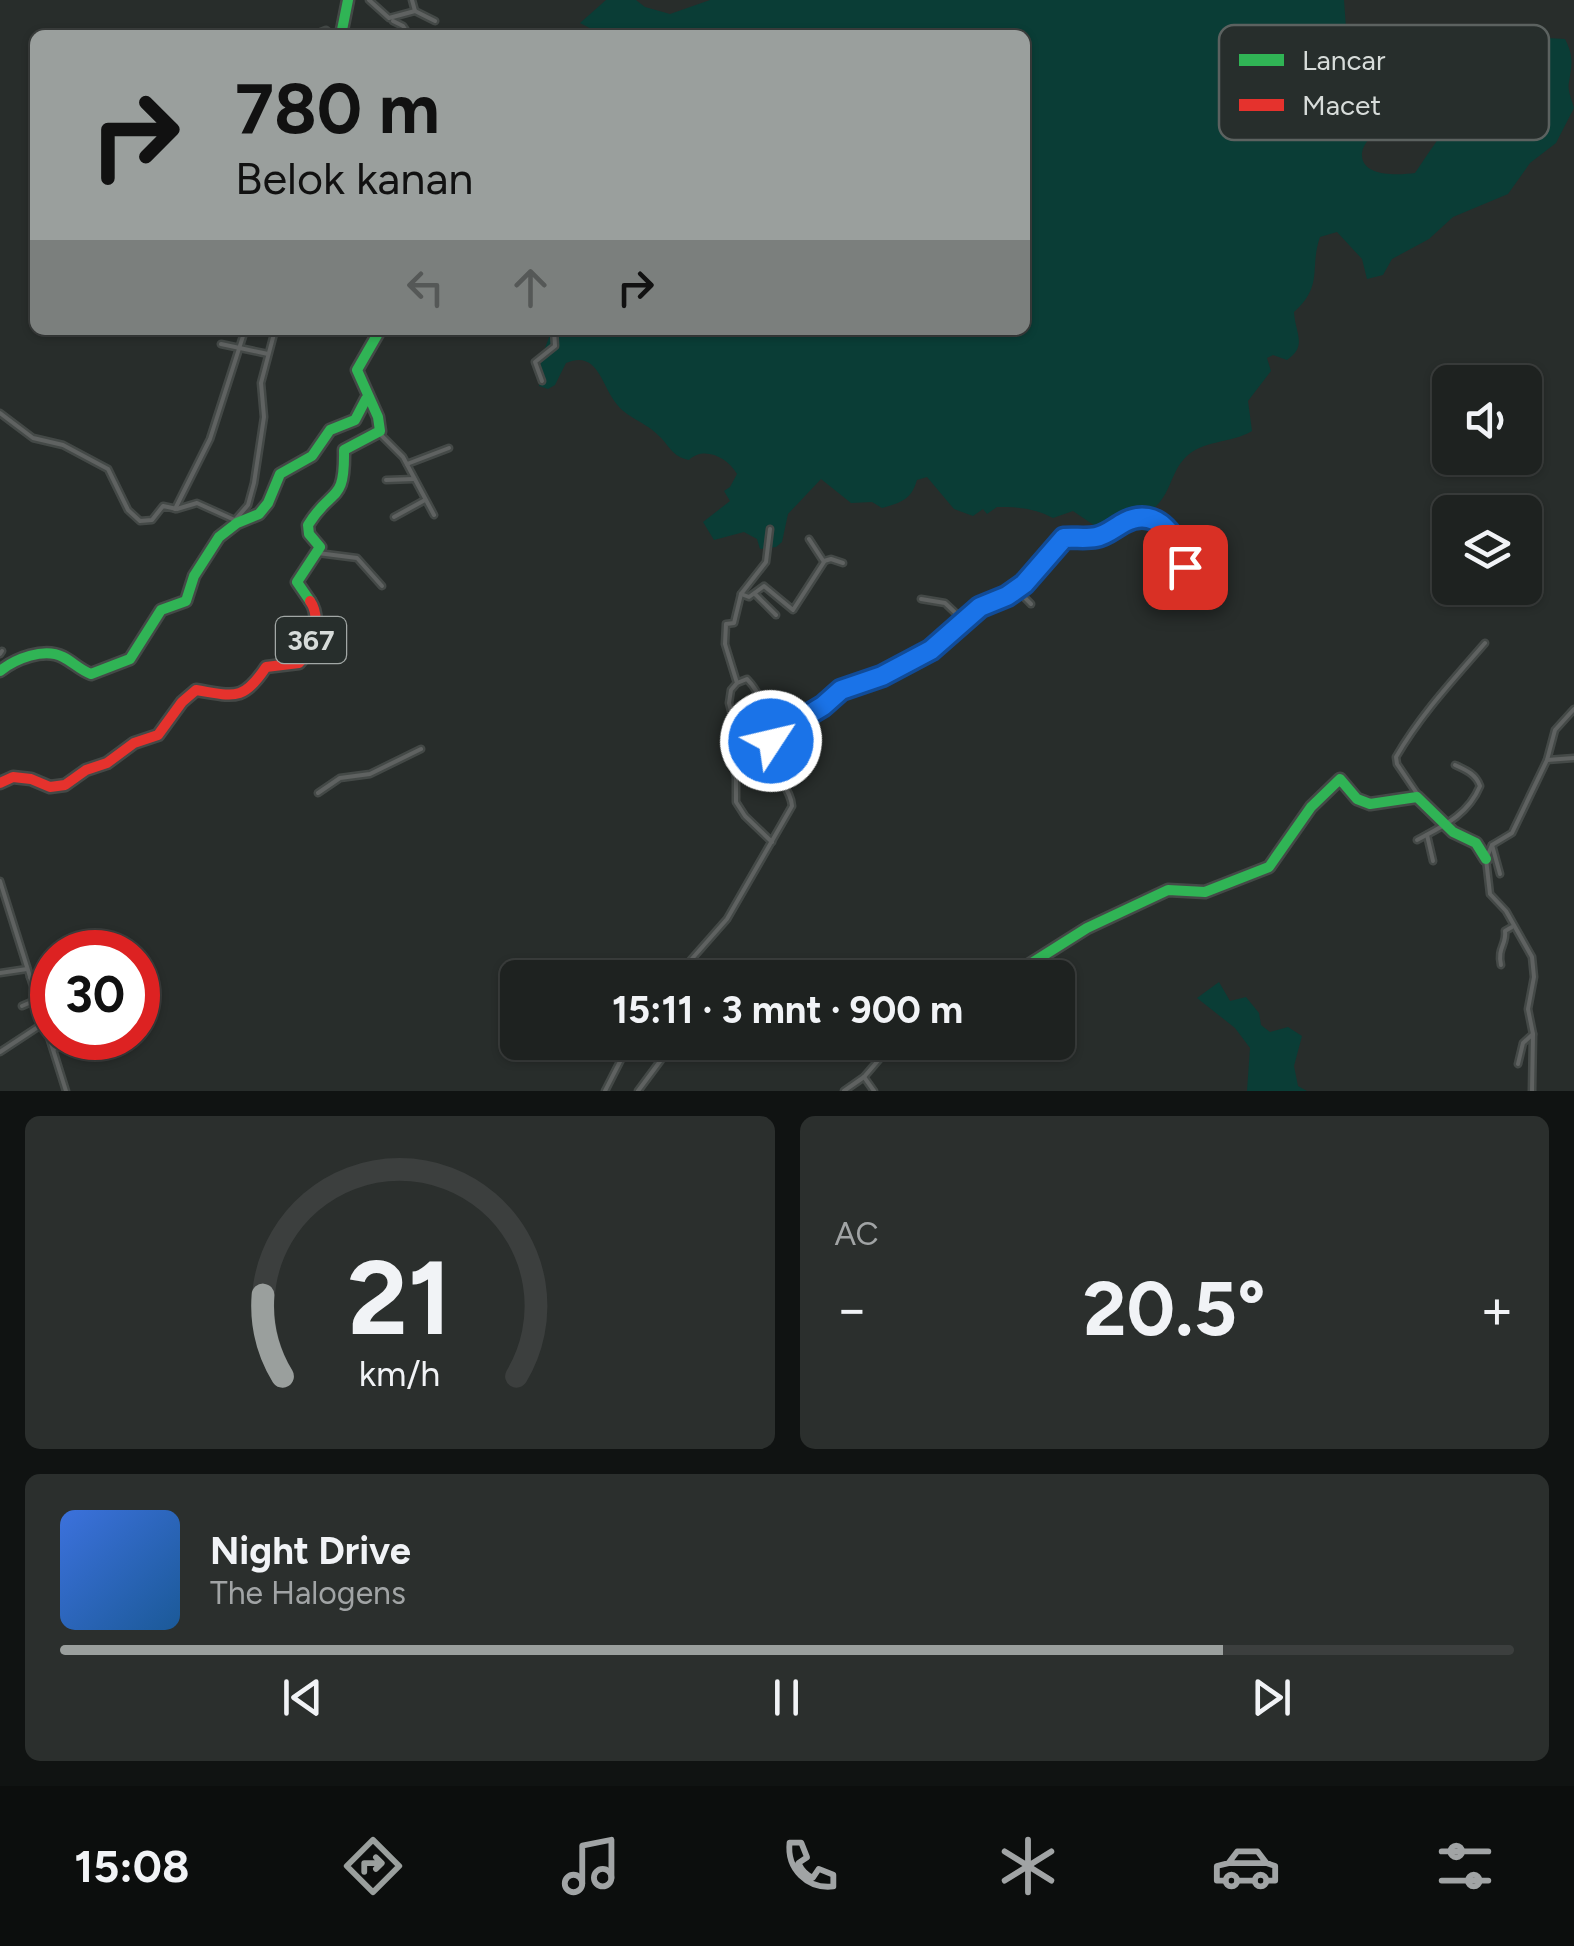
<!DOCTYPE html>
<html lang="id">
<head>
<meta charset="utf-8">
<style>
  body { margin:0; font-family:Figtree,sans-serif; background:#2b2f2d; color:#f1f3f6; height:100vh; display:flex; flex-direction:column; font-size:38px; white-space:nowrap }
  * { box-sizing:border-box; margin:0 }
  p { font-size:32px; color:#a1a4a5 }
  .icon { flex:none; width:55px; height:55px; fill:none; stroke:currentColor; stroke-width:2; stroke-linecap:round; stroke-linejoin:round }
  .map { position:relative; height:1091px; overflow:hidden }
  .side { display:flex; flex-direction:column; gap:25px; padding:25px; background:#101312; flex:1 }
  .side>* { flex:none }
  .hud { position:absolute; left:30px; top:30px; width:1000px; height:305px; border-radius:15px; box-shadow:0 2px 8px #0004,0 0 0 2px #3c3f3e; background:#9a9f9d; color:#111; overflow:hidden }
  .fabs { position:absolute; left:1432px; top:365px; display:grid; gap:20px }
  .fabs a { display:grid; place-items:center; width:110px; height:110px; border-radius:15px; background:#1e2220; box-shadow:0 2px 8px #0004,0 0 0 2px #3c3f3e; font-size:50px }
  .speed { position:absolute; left:30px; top:930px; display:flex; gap:20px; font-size:50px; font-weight:700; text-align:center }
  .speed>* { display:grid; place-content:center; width:130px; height:130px; border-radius:50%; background:#1e2220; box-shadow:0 2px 8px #0004,0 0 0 2px #3c3f3e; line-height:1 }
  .speed .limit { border:15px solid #d22; background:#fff; color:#111 }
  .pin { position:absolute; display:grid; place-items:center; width:85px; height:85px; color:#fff; margin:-42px; border-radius:20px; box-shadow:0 5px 15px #0006 }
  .me { position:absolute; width:110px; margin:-55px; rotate:55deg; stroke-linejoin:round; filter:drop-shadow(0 0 8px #0008) }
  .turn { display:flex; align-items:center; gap:35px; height:210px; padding:0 40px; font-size:45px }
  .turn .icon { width:130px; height:130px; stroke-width:2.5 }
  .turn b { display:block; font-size:70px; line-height:85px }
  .lanes { display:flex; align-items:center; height:95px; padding:0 40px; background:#0003; justify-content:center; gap:50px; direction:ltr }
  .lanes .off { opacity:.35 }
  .big { font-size:75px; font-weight:700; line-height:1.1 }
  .side .widget { flex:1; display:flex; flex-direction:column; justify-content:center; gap:15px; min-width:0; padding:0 35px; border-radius:15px; background:#2b2f2d }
  .side .dial { align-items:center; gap:0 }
  .dial svg { height:260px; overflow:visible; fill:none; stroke:#3c3f3e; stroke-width:7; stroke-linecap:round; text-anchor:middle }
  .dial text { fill:#f1f3f6; stroke:none }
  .song { display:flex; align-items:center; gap:30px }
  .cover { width:120px; height:120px; border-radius:15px; background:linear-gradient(135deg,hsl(220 70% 55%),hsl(210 70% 35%)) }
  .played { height:10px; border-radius:5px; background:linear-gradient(90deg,#9a9f9d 80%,#3c3f3e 80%) }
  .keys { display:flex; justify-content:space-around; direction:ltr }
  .heat { display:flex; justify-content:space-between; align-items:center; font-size:55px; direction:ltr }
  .side .tiles { flex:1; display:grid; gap:25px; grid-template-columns:1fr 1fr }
  .widget:last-child { grid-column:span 2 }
  .trip { position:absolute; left:500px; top:960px; width:575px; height:100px; border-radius:15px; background:#1e2220; box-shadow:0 2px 8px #0004,0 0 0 2px #3c3f3e; font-weight:700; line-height:100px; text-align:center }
  .dock { display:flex; height:160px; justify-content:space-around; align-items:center; background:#0c0e0d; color:#a1a4a5 }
  .dock .icon { width:70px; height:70px }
  .dock .selected { color:#9a9f9d }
  .dock b { font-size:45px; color:#f1f3f6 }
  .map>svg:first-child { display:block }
</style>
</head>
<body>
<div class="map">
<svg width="1574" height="1091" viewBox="0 0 1574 1091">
  <rect width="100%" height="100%" fill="#282d2b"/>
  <!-- green -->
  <g fill="#0a3d36">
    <path d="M606 0H636L645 7 670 14 710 0H1344L1348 56 1335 100 1345 119C1358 119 1365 111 1375 124 1374 137 1363 142 1362 153 1360 178 1400 175 1415 173 1433 147 1445 125 1471 106 1512 76 1533 107 1547 38L1565 39C1574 57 1572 64 1569 82 1567 90 1572 100 1574 108L1556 143 1530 163 1508 194 1453 217 1429 239 1392 259 1383 275 1367 279 1362 259 1337 232 1320 237C1309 269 1324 285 1294 312 1295 333 1308 346 1287 360L1273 355 1267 358 1271 371 1248 401 1252 431C1231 444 1202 439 1184 459 1171 473 1170 495 1154 508L1095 526 1073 511 1053 518C1034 508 1018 507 997 507L987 514 983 509 973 516 954 509 927 477 917 480C911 500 902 502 882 508L872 502 851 503 821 479 788 514 782 542 776 547 760 549 757 539 744 532 714 540 703 522 730 501 724 491 730 487 737 474C727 457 704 446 689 460 671 456 670 446 659 436 646 422 626 418 615 402 601 383 597 350 566 363L555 385 548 389 539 386 541 359 551 332 1025 330V35H603L580 23Z"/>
    <polygon points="1219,982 1230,1001 1246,997 1259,1013 1261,1025 1270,1032 1288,1027 1302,1036 1294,1066 1298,1086 1307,1091 1247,1091 1250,1048 1235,1028 1197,998"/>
  </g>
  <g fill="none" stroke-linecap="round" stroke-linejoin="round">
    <defs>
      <g id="street">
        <polyline points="369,0 389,18 415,11 435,21"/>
        <polyline points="412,0 415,11"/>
        <polyline points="393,21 403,26 409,35"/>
        <polyline points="313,35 326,30 332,35"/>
        <polyline points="221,344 268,354"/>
        <polyline points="542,381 535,362 555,346 554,330"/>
        <polyline points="0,413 33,438 63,445 108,469 128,510 140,521 152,520 163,506 177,509 197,503 239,522"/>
        <polyline points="379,433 403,457 434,515"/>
        <polyline points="407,464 449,448"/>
        <polyline points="386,480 414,479"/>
        <polyline points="175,509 210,439 245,330"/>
        <polyline points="394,517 425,500"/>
        <polyline points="235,520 248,505 254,483 264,417 261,383 275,330"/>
        <polyline points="770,529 766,562 741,594 734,623 726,624 725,644 737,683 731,690 729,703 737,735 730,754 736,777 736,802 745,816 772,842"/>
        <polyline points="1179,545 1203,535"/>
        <polyline points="318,553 357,558 382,586"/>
        <polyline points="824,561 831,559 843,563"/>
        <polyline points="1017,590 1031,604"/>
        <polyline points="741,594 749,597 764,586 793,610 824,562 809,539"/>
        <polyline points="755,594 776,615"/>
        <polyline points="921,599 945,603 963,620"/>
        <polyline points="0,654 2,651"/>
        <polyline points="1547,760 1574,758"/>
        <polyline points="318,793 340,778 370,774 421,749"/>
        <path d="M1418 795 1397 764 1396 757C1421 714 1453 680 1485 643"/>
        <polyline points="1427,835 1433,861"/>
        <path d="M1417 840C1443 826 1468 815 1480 786 1476 774 1466 770 1455 765"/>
        <polyline points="1492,845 1500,874"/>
        <polyline points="0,881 66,1091"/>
        <polyline points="688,964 692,978"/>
        <path d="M1501 965C1497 948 1507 944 1505 931L1512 927"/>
        <polyline points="0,973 27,969"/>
        <polyline points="30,977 52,966"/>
        <path d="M675 978 727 919 792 806C791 792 781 783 776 770 765 738 773 706 747 679L737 683"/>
        <polyline points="22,1006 36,1000"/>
        <polyline points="638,1042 661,1060 638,1091"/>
        <polyline points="54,1049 67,1043 68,1038"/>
        <polyline points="0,1052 44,1023"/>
        <polyline points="1518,1064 1523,1043 1533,1034"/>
        <polyline points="864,1077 874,1091"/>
        <polyline points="605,1091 630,1042"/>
        <polyline points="844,1091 864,1077 894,1042"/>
        <polyline points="1532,1091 1533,1034 1528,1009 1534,977 1532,957 1506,911 1490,894 1486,859 1492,845 1512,833 1547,760 1555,730 1574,709"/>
      </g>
      <g id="fast">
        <polyline points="341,35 348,0"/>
        <path d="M310 601 297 582 320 547 309 534 308 525C332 486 345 505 344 450L380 431 378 417 357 370 380 330"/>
        <path d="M0 671C15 659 44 647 63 657 73 662 80 670 91 674L130 659 161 610 186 601 194 576 219 537 237 523 259 514 268 503 280 474 312 456 330 430 355 420 366 399"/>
        <path d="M772 739 823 706 841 689 882 676 931 650 980 607 1020 587 1064 538C1075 538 1086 539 1096 537 1110 534 1119 523 1132 519 1173 507 1183 561 1192 589"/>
        <polyline points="1008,978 1087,928 1168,890 1205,892 1269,867 1311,807 1340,779 1357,799 1370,804 1417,797 1453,832 1476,843 1486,859"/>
      </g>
      <path id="jam" d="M0 783 13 777 31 779 50 787 65 785 86 770 107 763 134 743 158 735 182 702 196 690C234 696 243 702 266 667L299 663C313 649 322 618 310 601"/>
    </defs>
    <!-- street casing -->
    <use href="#street" stroke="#444947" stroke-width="9"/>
    <!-- fast casing -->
    <use href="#fast" stroke="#444947" stroke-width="15"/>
    <!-- jam casing -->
    <use href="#jam" stroke="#444947" stroke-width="15"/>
    <!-- street -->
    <use href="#street" stroke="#5f6261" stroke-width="4"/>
    <!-- fast -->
    <use href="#fast" stroke="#30b455" stroke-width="10"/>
    <!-- jam -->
    <use href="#jam" stroke="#e5322d" stroke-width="10"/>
  </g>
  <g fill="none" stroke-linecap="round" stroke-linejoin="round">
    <defs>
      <path id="route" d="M771 741 783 730 823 706 841 690 882 676 931 650 980 607 1007 596 1024 584 1064 538C1074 537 1086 539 1096 537 1107 535 1115 527 1125 522 1158 505 1179 539 1185 567"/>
    </defs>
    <!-- route casing -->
    <use href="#route" stroke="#114b97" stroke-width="25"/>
    <!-- route -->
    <use href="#route" stroke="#1a73e8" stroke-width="18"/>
  </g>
  <g text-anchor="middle" stroke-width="10" stroke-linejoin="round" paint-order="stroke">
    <!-- shield labels -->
    <rect fill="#272e2c" stroke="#a2a8a6" stroke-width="2.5" x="276" y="617" width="70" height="46" rx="8"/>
    <g font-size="28" font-weight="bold" fill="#d7dcda">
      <text x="311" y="650">367</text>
    </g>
  </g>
  <!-- legend -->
  <rect x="1219" y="25" width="330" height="115" rx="15" fill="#272e2c" stroke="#5c6260" stroke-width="2.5"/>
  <rect x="1239" y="54" width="45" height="12" fill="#30b455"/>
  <rect x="1239" y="99" width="45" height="12" fill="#e5322d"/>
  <g font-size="28" fill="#d7dcda">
    <text x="1302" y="70">Lancar</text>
    <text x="1302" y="115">Macet</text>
  </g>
</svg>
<div class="fabs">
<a><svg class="icon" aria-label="sound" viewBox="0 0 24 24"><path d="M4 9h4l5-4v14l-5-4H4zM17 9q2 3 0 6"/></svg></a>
<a><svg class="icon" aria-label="layers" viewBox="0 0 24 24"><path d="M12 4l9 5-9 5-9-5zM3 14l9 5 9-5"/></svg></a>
</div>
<div class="speed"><div class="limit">30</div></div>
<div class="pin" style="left:1185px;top:567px;background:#d93025"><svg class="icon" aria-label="arrive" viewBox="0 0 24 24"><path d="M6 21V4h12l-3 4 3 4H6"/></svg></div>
<svg class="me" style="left:771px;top:741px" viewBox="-20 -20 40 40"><circle r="17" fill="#1a73e8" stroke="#fff" stroke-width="3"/><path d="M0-11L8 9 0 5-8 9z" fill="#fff"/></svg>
<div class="trip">15:11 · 3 mnt · 900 m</div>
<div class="hud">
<div class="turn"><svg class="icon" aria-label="right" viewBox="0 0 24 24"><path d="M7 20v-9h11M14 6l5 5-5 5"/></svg><div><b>780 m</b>Belok kanan</div></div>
<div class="lanes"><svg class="icon off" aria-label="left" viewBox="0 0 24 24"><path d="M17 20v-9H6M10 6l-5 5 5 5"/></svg><svg class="icon off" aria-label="ahead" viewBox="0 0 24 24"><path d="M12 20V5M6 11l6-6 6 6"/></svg><svg class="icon" aria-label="right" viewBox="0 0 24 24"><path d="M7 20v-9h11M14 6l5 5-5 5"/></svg></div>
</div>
</div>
<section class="side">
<div class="tiles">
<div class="widget dial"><svg viewBox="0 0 100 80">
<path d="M14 69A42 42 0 1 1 86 69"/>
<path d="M14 69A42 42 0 0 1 8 44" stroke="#9a9f9d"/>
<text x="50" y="56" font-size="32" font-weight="700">21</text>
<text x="50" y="72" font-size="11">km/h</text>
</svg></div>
<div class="widget"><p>AC</p>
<div class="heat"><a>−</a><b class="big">20.5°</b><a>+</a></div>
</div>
<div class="widget">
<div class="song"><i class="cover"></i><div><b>Night Drive</b><p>The Halogens</p></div></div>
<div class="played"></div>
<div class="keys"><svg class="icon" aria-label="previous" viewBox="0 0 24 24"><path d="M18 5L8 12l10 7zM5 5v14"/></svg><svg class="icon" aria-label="pause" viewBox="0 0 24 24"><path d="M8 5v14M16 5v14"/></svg><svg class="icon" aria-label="next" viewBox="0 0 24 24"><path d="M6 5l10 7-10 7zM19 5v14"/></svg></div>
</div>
</div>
</section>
<nav class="dock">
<b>15:08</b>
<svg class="icon selected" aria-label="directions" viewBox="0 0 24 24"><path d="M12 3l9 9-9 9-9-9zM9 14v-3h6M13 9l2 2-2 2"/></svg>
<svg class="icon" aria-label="music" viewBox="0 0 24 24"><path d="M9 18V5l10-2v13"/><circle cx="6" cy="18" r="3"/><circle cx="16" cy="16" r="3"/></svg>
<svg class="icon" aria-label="phone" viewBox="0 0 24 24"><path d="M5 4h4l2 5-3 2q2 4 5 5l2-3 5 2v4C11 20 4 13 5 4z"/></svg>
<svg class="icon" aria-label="climate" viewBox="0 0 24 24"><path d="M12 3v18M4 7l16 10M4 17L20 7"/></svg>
<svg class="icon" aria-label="car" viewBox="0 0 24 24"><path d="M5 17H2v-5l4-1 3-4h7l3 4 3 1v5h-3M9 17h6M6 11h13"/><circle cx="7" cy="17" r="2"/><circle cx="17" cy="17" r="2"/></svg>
<svg class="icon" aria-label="filters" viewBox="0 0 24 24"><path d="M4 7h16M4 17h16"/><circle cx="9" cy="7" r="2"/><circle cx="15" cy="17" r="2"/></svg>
</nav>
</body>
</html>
